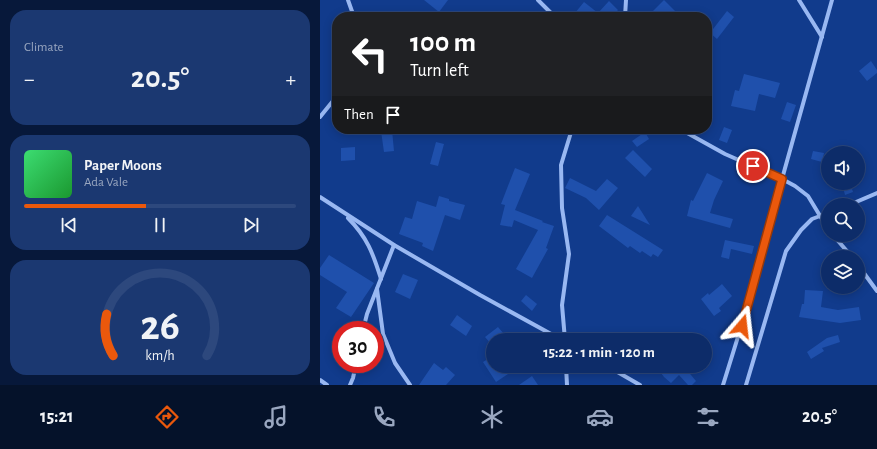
<!DOCTYPE html>
<html lang="en">
<head>
<meta charset="utf-8">
<style>
  body { margin:0; font-family:"Alegreya Sans",sans-serif; background:#1b3871; color:#f1f3f6; height:100vh; display:flex; flex-direction:column; font-size:15px; white-space:nowrap }
  * { box-sizing:border-box; margin:0 }
  p { font-size:13px; color:#9aa7c0 }
  .icon { flex:none; width:22px; height:22px; fill:none; stroke:currentColor; stroke-width:2; stroke-linecap:round; stroke-linejoin:round }
  .map { position:relative; flex:1; overflow:hidden }
  .sheet { display:flex; flex-direction:column; gap:10px; padding:10px; background:#07183a; width:320px }
  .sheet>* { flex:none }
  .guide { position:absolute; left:12px; top:12px; width:380px; height:122px; border-radius:16px; box-shadow:0 2px 10px #0003,0 0 0 1px #2d487d; background:#202124; color:#fff; overflow:hidden }
  .fabs { position:absolute; left:501px; top:146px; display:grid; gap:8px }
  .fabs a { display:grid; place-items:center; width:44px; height:44px; border-radius:50%; background:#0d2c69; box-shadow:0 2px 10px #0003,0 0 0 1px #2d487d; font-size:20px }
  .speed { position:absolute; left:12px; top:321px; display:flex; gap:8px; font-size:20px; font-weight:700; text-align:center }
  .speed>* { display:grid; place-content:center; width:52px; height:52px; border-radius:50%; background:#0d2c69; box-shadow:0 2px 10px #0003,0 0 0 1px #2d487d; line-height:1 }
  .speed .limit { border:6px solid #d22; background:#fff; color:#111 }
  .pin { position:absolute; display:grid; place-items:center; width:34px; height:34px; color:#fff; margin:-17px; border:2px solid #fff; border-radius:50%; box-shadow:0 1px 4px #0007 }
  .me { position:absolute; width:44px; margin:-22px; rotate:17deg; stroke-linejoin:round; filter:drop-shadow(0 0 3px #0008) }
  .turn { display:flex; align-items:center; gap:14px; height:84px; padding:0 12px; font-size:18px }
  .turn .icon { width:52px; height:52px; stroke-width:2.5 }
  .turn b { display:block; font-size:28px; line-height:34px }
  .then { display:flex; align-items:center; height:38px; padding:0 12px; background:#0003; gap:8px; font-size:15px }
  .big { font-size:30px; font-weight:700; line-height:1.1 }
  .sheet .widget { flex:1; display:flex; flex-direction:column; justify-content:center; gap:6px; min-width:0; padding:0 14px; border-radius:16px; background:#1b3871 }
  .sheet .dial { align-items:center; gap:0 }
  .dial svg { height:104px; overflow:visible; fill:none; stroke:#2d487d; stroke-width:7; stroke-linecap:round; text-anchor:middle }
  .dial text { fill:#f1f3f6; stroke:none }
  .song { display:flex; align-items:center; gap:12px }
  .cover { width:48px; height:48px; border-radius:6px; background:linear-gradient(135deg,hsl(140 70% 55%),hsl(130 70% 35%)) }
  .played { height:4px; border-radius:2px; background:linear-gradient(90deg,#ea580c 45%,#2d487d 45%) }
  .keys { display:flex; justify-content:space-around; direction:ltr }
  .heat { display:flex; justify-content:space-between; align-items:center; font-size:22px; direction:ltr }
  .trip { position:absolute; left:166px; top:333px; width:226px; height:40px; border-radius:20px; background:#0d2c69; box-shadow:0 2px 10px #0003,0 0 0 1px #2d487d; font-weight:700; line-height:40px; text-align:center }
  .tabs { display:flex; height:64px; justify-content:space-around; align-items:center; background:#05122a; color:#9aa7c0 }
  .tabs .icon { width:28px; height:28px }
  .tabs .selected { color:#ea580c }
  .tabs b { font-size:18px; color:#f1f3f6 }
  main { display:flex; flex:1; min-height:0 }
  .map>svg:first-child { display:block }
</style>
</head>
<body>
<main>
<section class="sheet">
<div class="widget"><p>Climate</p>
<div class="heat"><a>−</a><b class="big">20.5°</b><a>+</a></div>
</div>
<div class="widget">
<div class="song"><i class="cover"></i><div><b>Paper Moons</b><p>Ada Vale</p></div></div>
<div class="played"></div>
<div class="keys"><svg class="icon" aria-label="previous" viewBox="0 0 24 24"><path d="M18 5L8 12l10 7zM5 5v14"/></svg><svg class="icon" aria-label="pause" viewBox="0 0 24 24"><path d="M8 5v14M16 5v14"/></svg><svg class="icon" aria-label="next" viewBox="0 0 24 24"><path d="M6 5l10 7-10 7zM19 5v14"/></svg></div>
</div>
<div class="widget dial"><svg viewBox="0 0 100 80">
<path d="M14 69A42 42 0 1 1 86 69"/>
<path d="M14 69A42 42 0 0 1 9 37" stroke="#ea580c"/>
<text x="50" y="56" font-size="32" font-weight="700">26</text>
<text x="50" y="72" font-size="11">km/h</text>
</svg></div>
</section>
<div class="map">
<svg width="557" height="385" viewBox="0 0 557 385">
  <rect width="100%" height="100%" fill="#113b8c"/>
  <!-- building -->
  <g fill="#1f50ac">
    <polygon points="104,0 128,0 119,12"/>
    <polygon points="344,0 361,17 339,17 333,11"/>
    <polygon points="289,1 298,10 292,17 261,17 255,13 264,2 278,13"/>
    <polygon points="407,11 414,17 397,39 390,33"/>
    <polygon points="551,61 557,70 557,73 547,81 539,71"/>
    <polygon points="424,74 460,83 455,98 439,94 435,111 411,106 415,90 419,91"/>
    <polygon points="467,102 476,105 470,122 461,119"/>
    <polygon points="404,127 412,130 407,143 399,140"/>
    <polygon points="72,130 74,151 64,152 61,131"/>
    <polygon points="325,132 329,139 317,147 312,141"/>
    <polygon points="116,142 124,144 118,166 110,164"/>
    <polygon points="35,147 35,160 21,161 21,148"/>
    <polygon points="313,150 332,169 325,177 305,158"/>
    <polygon points="493,151 504,153 502,162 491,159"/>
    <polygon points="195,168 210,174 195,210 223,221 222,222 234,226 226,248 228,249 212,278 196,269 218,230 194,220 192,227 180,225 185,205 181,204"/>
    <polygon points="387,173 403,181 394,200 390,213 413,219 410,228 367,216 371,200 373,201"/>
    <polygon points="250,178 276,191 287,179 298,188 279,210 266,198 245,188"/>
    <polygon points="522,183 530,183 533,192 525,195"/>
    <polygon points="119,196 129,199 129,201 145,205 140,220 125,215 113,251 102,246 103,243 79,234 85,217 92,219 97,201 116,207"/>
    <polygon points="318,206 330,225 311,216"/>
    <polygon points="287,215 343,250 338,257 333,254 331,257 322,251 320,253 310,246 308,248 279,226"/>
    <polygon points="405,240 434,246 432,254 411,249 409,259 401,257"/>
    <polygon points="9,255 54,283 31,317 16,308 27,292 0,275 0,268"/>
    <polygon points="83,274 98,280 90,299 75,292"/>
    <polygon points="402,284 412,296 399,308 401,311 394,316 381,299 388,293 389,295"/>
    <polygon points="485,290 503,291 501,307 518,310 539,307 541,320 520,323 479,317 482,304 484,304"/>
    <polygon points="206,295 217,304 212,311 201,301"/>
    <polygon points="137,315 152,326 146,336 130,325"/>
    <polygon points="178,327 184,334 176,340 173,340 173,342 171,344 165,337"/>
    <polygon points="518,335 520,342 502,348 504,351 491,359 487,352 507,338"/>
    <polygon points="173,356 173,366 183,366 188,374 176,382 163,362"/>
    <polygon points="114,363 123,370 126,367 135,375 126,385 99,385"/>
    <polygon points="336,366 369,366 366,369 376,381 372,385 368,385 359,375 351,383 344,377"/>
    <polygon points="212,376 218,385 199,385"/>
  </g>
  <g fill="none" stroke-linecap="round" stroke-linejoin="round">
    <!-- street -->
    <g stroke="#99b8f2" stroke-width="4">
      <polyline points="28,0 34,17"/>
      <polyline points="218,0 235,17"/>
      <polyline points="479,0 502,37"/>
      <polyline points="305,17 306,0"/>
      <polyline points="0,117 17,96"/>
      <polyline points="360,129 405,154 462,179 475,186 488,196 508,229"/>
      <polyline points="0,197 74,245 160,295 242,340"/>
      <polyline points="529,205 557,193"/>
      <path d="M28 218C47 237 53 253 61 279"/>
      <polyline points="513,235 532,257"/>
      <polyline points="538,265 557,291"/>
      <polyline points="57,289 63,334 75,363 90,385"/>
      <polyline points="43,330 47,314 74,245"/>
      <polyline points="245,340 242,305 249,254 242,208 241,165 252,129"/>
      <polyline points="246,366 247,385"/>
      <polyline points="287,366 320,385"/>
      <polyline points="0,380 7,385"/>
      <polyline points="30,385 33,378 36,364"/>
      <polyline points="403,385 426,311 462,179 512,0"/>
      <polyline points="426,385 466,251 481,230 492,219 508,213"/>
    </g>
  </g>
  <g fill="none" stroke-linecap="round" stroke-linejoin="round">
    <defs>
      <polyline id="route" points="422,326 462,179 433,166"/>
    </defs>
    <!-- route casing -->
    <use href="#route" stroke="#983908" stroke-width="10"/>
    <!-- route -->
    <use href="#route" stroke="#ea580c" stroke-width="7"/>
  </g>
</svg>
<div class="fabs">
<a><svg class="icon" aria-label="sound" viewBox="0 0 24 24"><path d="M4 9h4l5-4v14l-5-4H4zM17 9q2 3 0 6"/></svg></a>
<a><svg class="icon" aria-label="search" viewBox="0 0 24 24"><circle cx="10" cy="10" r="6"/><path d="M15 15l6 6"/></svg></a>
<a><svg class="icon" aria-label="layers" viewBox="0 0 24 24"><path d="M12 4l9 5-9 5-9-5zM3 14l9 5 9-5"/></svg></a>
</div>
<div class="speed"><div class="limit">30</div></div>
<div class="pin" style="left:433px;top:166px;background:#d93025"><svg class="icon" aria-label="arrive" viewBox="0 0 24 24"><path d="M6 21V4h12l-3 4 3 4H6"/></svg></div>
<svg class="me" style="left:422px;top:326px" viewBox="-20 -20 40 40"><path d="M0-17L14 15 0 8-14 15z" fill="#ea580c" stroke="#fff" stroke-width="4"/></svg>
<div class="trip">15:22 · 1 min · 120 m</div>
<div class="guide">
<div class="turn"><svg class="icon" aria-label="left" viewBox="0 0 24 24"><path d="M17 20v-9H6M10 6l-5 5 5 5"/></svg><div><b>100 m</b>Turn left</div></div>
<div class="then">Then<svg class="icon" aria-label="arrive" viewBox="0 0 24 24"><path d="M6 21V4h12l-3 4 3 4H6"/></svg></div>
</div>
</div>
</main>
<nav class="tabs">
<b>15:21</b>
<svg class="icon selected" aria-label="directions" viewBox="0 0 24 24"><path d="M12 3l9 9-9 9-9-9zM9 14v-3h6M13 9l2 2-2 2"/></svg>
<svg class="icon" aria-label="music" viewBox="0 0 24 24"><path d="M9 18V5l10-2v13"/><circle cx="6" cy="18" r="3"/><circle cx="16" cy="16" r="3"/></svg>
<svg class="icon" aria-label="phone" viewBox="0 0 24 24"><path d="M5 4h4l2 5-3 2q2 4 5 5l2-3 5 2v4C11 20 4 13 5 4z"/></svg>
<svg class="icon" aria-label="climate" viewBox="0 0 24 24"><path d="M12 3v18M4 7l16 10M4 17L20 7"/></svg>
<svg class="icon" aria-label="car" viewBox="0 0 24 24"><path d="M5 17H2v-5l4-1 3-4h7l3 4 3 1v5h-3M9 17h6M6 11h13"/><circle cx="7" cy="17" r="2"/><circle cx="17" cy="17" r="2"/></svg>
<svg class="icon" aria-label="filters" viewBox="0 0 24 24"><path d="M4 7h16M4 17h16"/><circle cx="9" cy="7" r="2"/><circle cx="15" cy="17" r="2"/></svg>
<b>20.5°</b>
</nav>
</body>
</html>
